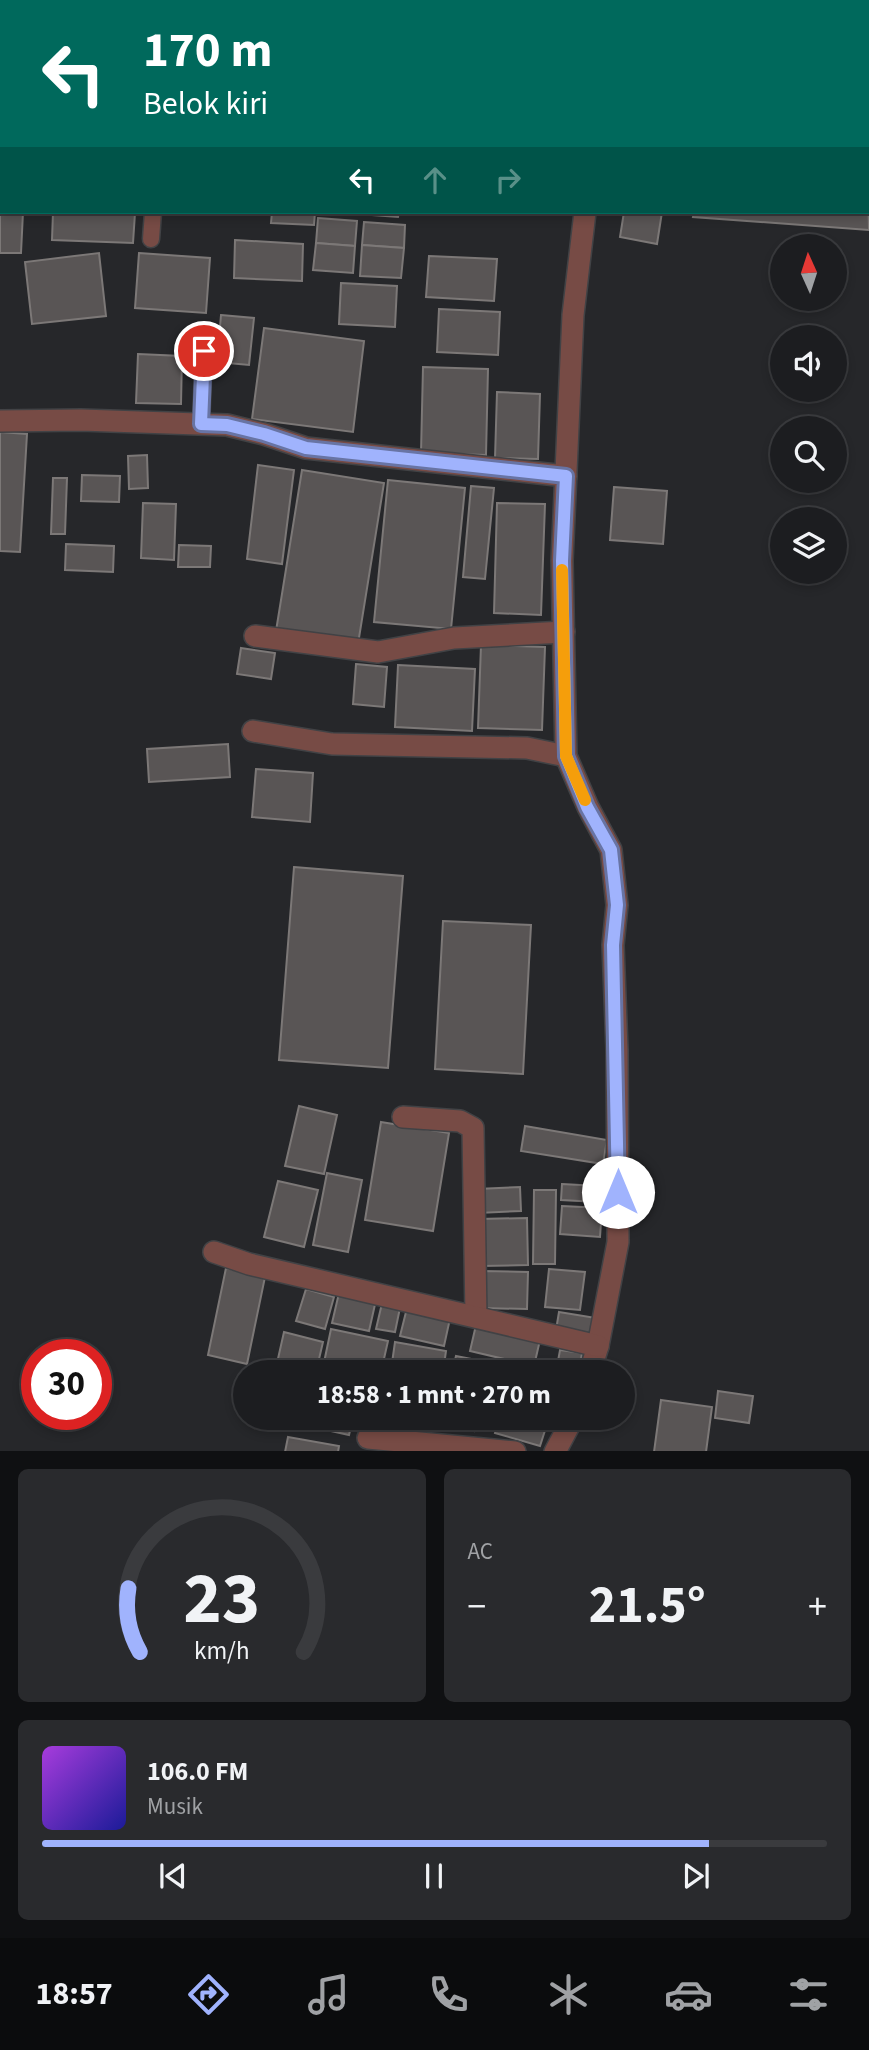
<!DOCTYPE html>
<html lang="id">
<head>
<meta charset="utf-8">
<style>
  body { margin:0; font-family:"Source Sans 3",sans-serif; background:#292a2d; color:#f1f3f6; height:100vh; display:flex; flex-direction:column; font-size:26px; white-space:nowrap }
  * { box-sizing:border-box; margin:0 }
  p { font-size:23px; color:#a0a2a5 }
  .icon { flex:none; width:38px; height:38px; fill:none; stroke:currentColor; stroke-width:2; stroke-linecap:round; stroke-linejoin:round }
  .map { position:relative; height:1451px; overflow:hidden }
  .sheet { display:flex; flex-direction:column; gap:18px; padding:18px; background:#0f1012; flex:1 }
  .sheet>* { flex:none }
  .top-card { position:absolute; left:0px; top:0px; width:870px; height:214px; box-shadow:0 4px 10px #0003,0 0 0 2px #3a3b3e; background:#00695c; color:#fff; overflow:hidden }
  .needle { width:46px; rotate:357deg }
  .fabs { position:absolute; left:770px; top:234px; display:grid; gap:14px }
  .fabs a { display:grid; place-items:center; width:77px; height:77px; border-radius:50%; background:#1c1d20; box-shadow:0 4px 10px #0003,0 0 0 2px #3a3b3e; font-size:35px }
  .speed { position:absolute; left:21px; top:1339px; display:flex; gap:14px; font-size:35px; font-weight:700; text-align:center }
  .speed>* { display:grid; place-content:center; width:91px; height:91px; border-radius:50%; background:#1c1d20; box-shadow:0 4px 10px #0003,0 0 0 2px #3a3b3e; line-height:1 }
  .speed .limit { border:10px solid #d22; background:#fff; color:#111 }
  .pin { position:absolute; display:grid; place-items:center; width:60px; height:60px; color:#fff; margin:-30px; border:4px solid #fff; border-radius:50%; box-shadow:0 2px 7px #0007 }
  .me { position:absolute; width:77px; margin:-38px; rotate:0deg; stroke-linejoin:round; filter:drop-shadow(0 0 5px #0008) }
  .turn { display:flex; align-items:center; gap:24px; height:147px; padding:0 28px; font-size:32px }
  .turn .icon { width:91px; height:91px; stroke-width:2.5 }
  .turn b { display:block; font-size:49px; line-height:60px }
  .lanes { display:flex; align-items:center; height:66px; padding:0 28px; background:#0003; justify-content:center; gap:35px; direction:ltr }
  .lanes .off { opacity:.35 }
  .big { font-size:52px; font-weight:700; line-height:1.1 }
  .sheet .tile { flex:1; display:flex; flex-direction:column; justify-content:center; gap:10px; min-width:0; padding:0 24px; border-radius:10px; background:#292a2d }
  .sheet .dial { align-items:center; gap:0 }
  .dial svg { height:182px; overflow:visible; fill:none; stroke:#3a3b3e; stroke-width:7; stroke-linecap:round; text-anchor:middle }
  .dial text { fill:#f1f3f6; stroke:none }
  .song { display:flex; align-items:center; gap:21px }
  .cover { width:84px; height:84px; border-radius:10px; background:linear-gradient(135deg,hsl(280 70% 55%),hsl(240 70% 35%)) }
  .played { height:7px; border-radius:4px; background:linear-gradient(90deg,#a0b3fd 85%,#3a3b3e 85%) }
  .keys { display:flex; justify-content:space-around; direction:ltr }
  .heat { display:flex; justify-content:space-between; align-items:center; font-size:38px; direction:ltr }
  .sheet .tiles { flex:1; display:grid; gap:18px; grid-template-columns:1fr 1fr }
  .tile:last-child { grid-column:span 2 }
  .trip { position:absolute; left:233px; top:1360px; width:402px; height:70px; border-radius:35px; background:#1c1d20; box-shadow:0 4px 10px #0003,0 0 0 2px #3a3b3e; font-weight:700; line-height:70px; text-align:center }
  .tabs { display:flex; height:112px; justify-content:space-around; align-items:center; background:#0b0c0d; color:#a0a2a5 }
  .tabs .icon { width:49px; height:49px }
  .tabs .current { color:#a0b3fd }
  .tabs b { font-size:32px; color:#f1f3f6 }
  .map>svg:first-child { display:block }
</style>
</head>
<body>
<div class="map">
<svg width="869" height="1452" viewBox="0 0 869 1452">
  <rect width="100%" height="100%" fill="#26272a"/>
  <!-- building -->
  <g fill="#595555" stroke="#7c7877" stroke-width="2">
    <rect x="76" y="0" width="97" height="2"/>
    <polygon points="868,182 869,230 693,217 694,212 868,212"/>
    <polygon points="0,192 2,192 2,212 23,212 21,253 0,253"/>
    <polygon points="53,212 135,213 133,243 52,240"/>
    <polygon points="272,212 315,212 314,225 271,223"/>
    <polygon points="359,212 399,212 398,217 359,214"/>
    <polygon points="624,212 662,212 657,244 620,237"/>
    <polygon points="318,218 357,221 355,246 316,243"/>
    <polygon points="364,222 405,225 404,248 362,245"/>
    <polygon points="235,240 303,244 302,281 234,278"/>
    <polygon points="316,243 355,246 353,273 313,270"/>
    <polygon points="362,245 404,248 401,278 360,276"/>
    <polygon points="99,253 106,316 32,324 25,262"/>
    <polygon points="139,253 210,258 206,313 135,308"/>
    <polygon points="429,256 497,259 494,301 426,297"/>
    <polygon points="341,283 397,286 395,327 339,324"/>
    <polygon points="439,309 500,312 498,355 437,352"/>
    <polygon points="221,315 254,318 249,365 217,362"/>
    <polygon points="264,328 364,341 353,432 252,419"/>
    <polygon points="138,354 182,356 181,404 136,403"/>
    <polygon points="423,367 488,369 486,455 421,453"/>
    <polygon points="497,392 540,394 538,459 495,458"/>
    <polygon points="0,432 27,434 20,552 0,551"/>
    <polygon points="147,455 148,488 129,489 128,456"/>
    <polygon points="258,465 294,470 282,564 247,559"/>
    <polygon points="302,470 384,483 358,644 276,631"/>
    <polygon points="82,475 120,476 119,502 81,501"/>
    <polygon points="53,478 67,478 65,534 51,534"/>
    <polygon points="388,480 465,488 451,629 374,622"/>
    <polygon points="471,486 494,488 485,579 463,577"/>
    <polygon points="614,487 667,491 663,544 610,540"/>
    <polygon points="143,503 176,504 174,560 141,558"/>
    <polygon points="497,503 545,504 541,615 494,613"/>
    <polygon points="66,544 114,546 113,572 65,570"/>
    <polygon points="179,545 211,546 210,567 178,567"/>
    <polygon points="481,645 545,647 542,730 478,728"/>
    <polygon points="241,648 275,653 271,679 237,674"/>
    <polygon points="356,664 387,667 384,707 353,704"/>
    <polygon points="398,665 475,669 472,731 395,727"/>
    <polygon points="228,744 230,777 149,782 147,749"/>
    <polygon points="256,769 313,773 310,822 252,817"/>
    <polygon points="294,867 403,876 388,1068 279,1060"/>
    <polygon points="443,921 531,925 523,1074 435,1069"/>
    <polygon points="299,1106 337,1115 324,1174 285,1166"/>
    <polygon points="381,1122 449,1133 433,1231 365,1220"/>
    <polygon points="525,1126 607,1140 603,1164 521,1151"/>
    <polygon points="327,1173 362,1180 348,1252 313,1245"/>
    <polygon points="278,1181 318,1190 304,1247 264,1237"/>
    <polygon points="562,1184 598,1186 597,1202 561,1200"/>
    <polygon points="520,1187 521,1211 478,1213 477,1189"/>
    <polygon points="534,1190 556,1190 555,1264 533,1264"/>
    <polygon points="562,1206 602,1208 600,1237 560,1234"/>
    <polygon points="527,1218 528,1265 481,1266 479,1219"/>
    <polygon points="226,1268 265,1277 247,1364 208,1355"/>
    <polygon points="549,1269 585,1272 580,1310 545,1307"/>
    <polygon points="482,1271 528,1272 527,1309 481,1308"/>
    <polygon points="306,1289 334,1297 325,1329 296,1321"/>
    <polygon points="339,1293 376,1300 369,1331 332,1323"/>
    <polygon points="383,1299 401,1303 395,1332 376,1329"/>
    <polygon points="408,1304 451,1314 444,1346 400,1336"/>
    <polygon points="559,1312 596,1318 593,1336 556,1330"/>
    <polygon points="476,1325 540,1340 534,1366 470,1351"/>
    <polygon points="331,1329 388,1341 381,1372 322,1372"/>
    <polygon points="284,1332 323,1342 316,1372 275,1372"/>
    <polygon points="395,1342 446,1351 443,1372 392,1363"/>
    <polygon points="560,1350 582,1353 579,1372 556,1372"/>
    <polygon points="456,1356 487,1362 485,1372 452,1372"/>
    <polygon points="392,1363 441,1372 390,1372"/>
    <polygon points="718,1391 753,1396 749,1423 715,1418"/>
    <polygon points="661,1400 712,1407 706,1452 654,1452"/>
    <polygon points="249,1418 280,1418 278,1430 248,1424"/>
    <polygon points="287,1418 353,1418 349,1435 286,1421"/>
    <polygon points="437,1418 477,1418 474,1431 436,1424"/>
    <polygon points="499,1418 549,1418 540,1446 495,1433"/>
    <polygon points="288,1437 339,1446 338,1452 285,1452"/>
  </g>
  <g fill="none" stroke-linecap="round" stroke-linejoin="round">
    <defs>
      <g id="lane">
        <polyline points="151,239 153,212"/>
        <polyline points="201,424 204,350"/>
      </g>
      <g id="street">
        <polyline points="176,2 176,0"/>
        <polyline points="624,2 624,0"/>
        <polyline points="0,123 2,124"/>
        <polyline points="868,129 869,130"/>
        <polyline points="585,212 573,315 562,561 566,756 588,807 611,850 617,905 613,945 617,1050 618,1242 598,1346 590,1372"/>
        <polyline points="0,421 81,420 227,425 264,434 306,448 566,476"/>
        <polyline points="255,636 378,652 454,638 564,632"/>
        <polyline points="253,731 332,744 527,748 566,756"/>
        <polyline points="403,1117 460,1121 473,1128 476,1317"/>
        <polyline points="214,1252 249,1264 598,1346"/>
        <polyline points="368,1438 515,1452"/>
        <polyline points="555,1452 573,1418"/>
      </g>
    </defs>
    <!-- lane casing -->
    <use href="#lane" stroke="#414245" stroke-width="19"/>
    <!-- street casing -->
    <use href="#street" stroke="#414245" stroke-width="24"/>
    <!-- lane -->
    <use href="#lane" stroke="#774b45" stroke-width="16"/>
    <!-- street -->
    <use href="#street" stroke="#774b45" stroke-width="21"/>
  </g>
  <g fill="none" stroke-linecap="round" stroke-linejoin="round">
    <defs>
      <polyline id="route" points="204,351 201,424 227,425 264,434 306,448 566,476 562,561 566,756 587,807 611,850 617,905 613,945 618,1192"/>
    </defs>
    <!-- route casing -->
    <use href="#route" stroke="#6874a4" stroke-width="18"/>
    <!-- route -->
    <use href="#route" stroke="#a0b3fd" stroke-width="12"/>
    <!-- slow -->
    <polyline stroke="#f59e0b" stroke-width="12" points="562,570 566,756 585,800"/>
  </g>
</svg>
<div class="fabs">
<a><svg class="needle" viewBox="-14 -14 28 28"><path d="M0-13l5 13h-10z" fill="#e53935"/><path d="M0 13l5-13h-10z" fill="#a0a2a5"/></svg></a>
<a><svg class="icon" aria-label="sound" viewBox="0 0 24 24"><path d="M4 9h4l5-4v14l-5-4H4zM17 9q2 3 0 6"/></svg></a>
<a><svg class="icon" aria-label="search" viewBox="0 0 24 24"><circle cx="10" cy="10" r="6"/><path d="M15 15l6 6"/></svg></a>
<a><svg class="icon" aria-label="layers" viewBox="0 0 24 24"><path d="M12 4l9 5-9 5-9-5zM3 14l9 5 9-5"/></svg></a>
</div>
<div class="speed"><div class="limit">30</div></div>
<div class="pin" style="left:204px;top:351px;background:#d93025"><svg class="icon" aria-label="arrive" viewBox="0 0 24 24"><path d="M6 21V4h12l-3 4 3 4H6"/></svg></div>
<svg class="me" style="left:618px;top:1192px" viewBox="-20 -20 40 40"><circle r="19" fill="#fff"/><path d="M0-13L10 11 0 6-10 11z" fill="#a0b3fd"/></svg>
<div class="trip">18:58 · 1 mnt · 270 m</div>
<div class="top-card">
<div class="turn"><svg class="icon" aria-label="left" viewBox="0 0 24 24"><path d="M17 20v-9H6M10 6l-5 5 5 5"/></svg><div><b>170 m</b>Belok kiri</div></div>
<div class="lanes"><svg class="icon" aria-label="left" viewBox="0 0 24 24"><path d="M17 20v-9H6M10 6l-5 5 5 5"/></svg><svg class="icon off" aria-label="ahead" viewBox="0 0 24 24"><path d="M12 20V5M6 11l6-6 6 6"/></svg><svg class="icon off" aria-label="right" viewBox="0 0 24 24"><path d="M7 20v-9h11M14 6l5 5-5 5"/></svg></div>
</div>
</div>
<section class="sheet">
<div class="tiles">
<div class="tile dial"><svg viewBox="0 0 100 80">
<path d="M14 69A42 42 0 1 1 86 69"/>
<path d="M14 69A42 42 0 0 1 9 41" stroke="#a0b3fd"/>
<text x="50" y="56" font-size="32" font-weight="700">23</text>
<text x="50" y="72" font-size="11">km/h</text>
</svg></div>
<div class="tile"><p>AC</p>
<div class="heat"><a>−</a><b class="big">21.5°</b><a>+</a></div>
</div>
<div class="tile">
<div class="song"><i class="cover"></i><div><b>106.0 FM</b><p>Musik</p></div></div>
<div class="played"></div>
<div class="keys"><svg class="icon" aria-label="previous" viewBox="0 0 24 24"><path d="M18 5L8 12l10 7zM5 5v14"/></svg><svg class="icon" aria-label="pause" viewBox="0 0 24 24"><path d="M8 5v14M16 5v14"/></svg><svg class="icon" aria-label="next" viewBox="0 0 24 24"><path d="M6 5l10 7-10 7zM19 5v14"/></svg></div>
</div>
</div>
</section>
<nav class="tabs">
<b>18:57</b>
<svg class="icon current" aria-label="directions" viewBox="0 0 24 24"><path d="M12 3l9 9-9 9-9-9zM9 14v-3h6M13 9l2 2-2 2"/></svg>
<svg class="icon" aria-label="music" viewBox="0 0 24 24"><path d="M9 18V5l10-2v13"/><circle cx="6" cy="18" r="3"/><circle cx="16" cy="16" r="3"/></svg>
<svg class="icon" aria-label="phone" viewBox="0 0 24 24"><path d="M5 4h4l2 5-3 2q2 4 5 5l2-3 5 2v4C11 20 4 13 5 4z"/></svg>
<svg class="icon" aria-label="climate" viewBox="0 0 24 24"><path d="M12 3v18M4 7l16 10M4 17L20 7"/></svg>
<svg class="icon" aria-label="car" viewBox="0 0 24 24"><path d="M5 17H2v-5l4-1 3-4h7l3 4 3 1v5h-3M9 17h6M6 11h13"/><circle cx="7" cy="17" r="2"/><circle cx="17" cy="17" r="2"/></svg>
<svg class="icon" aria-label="filters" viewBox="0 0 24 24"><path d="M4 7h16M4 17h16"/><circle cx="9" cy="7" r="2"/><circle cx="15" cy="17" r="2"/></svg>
</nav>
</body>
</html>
